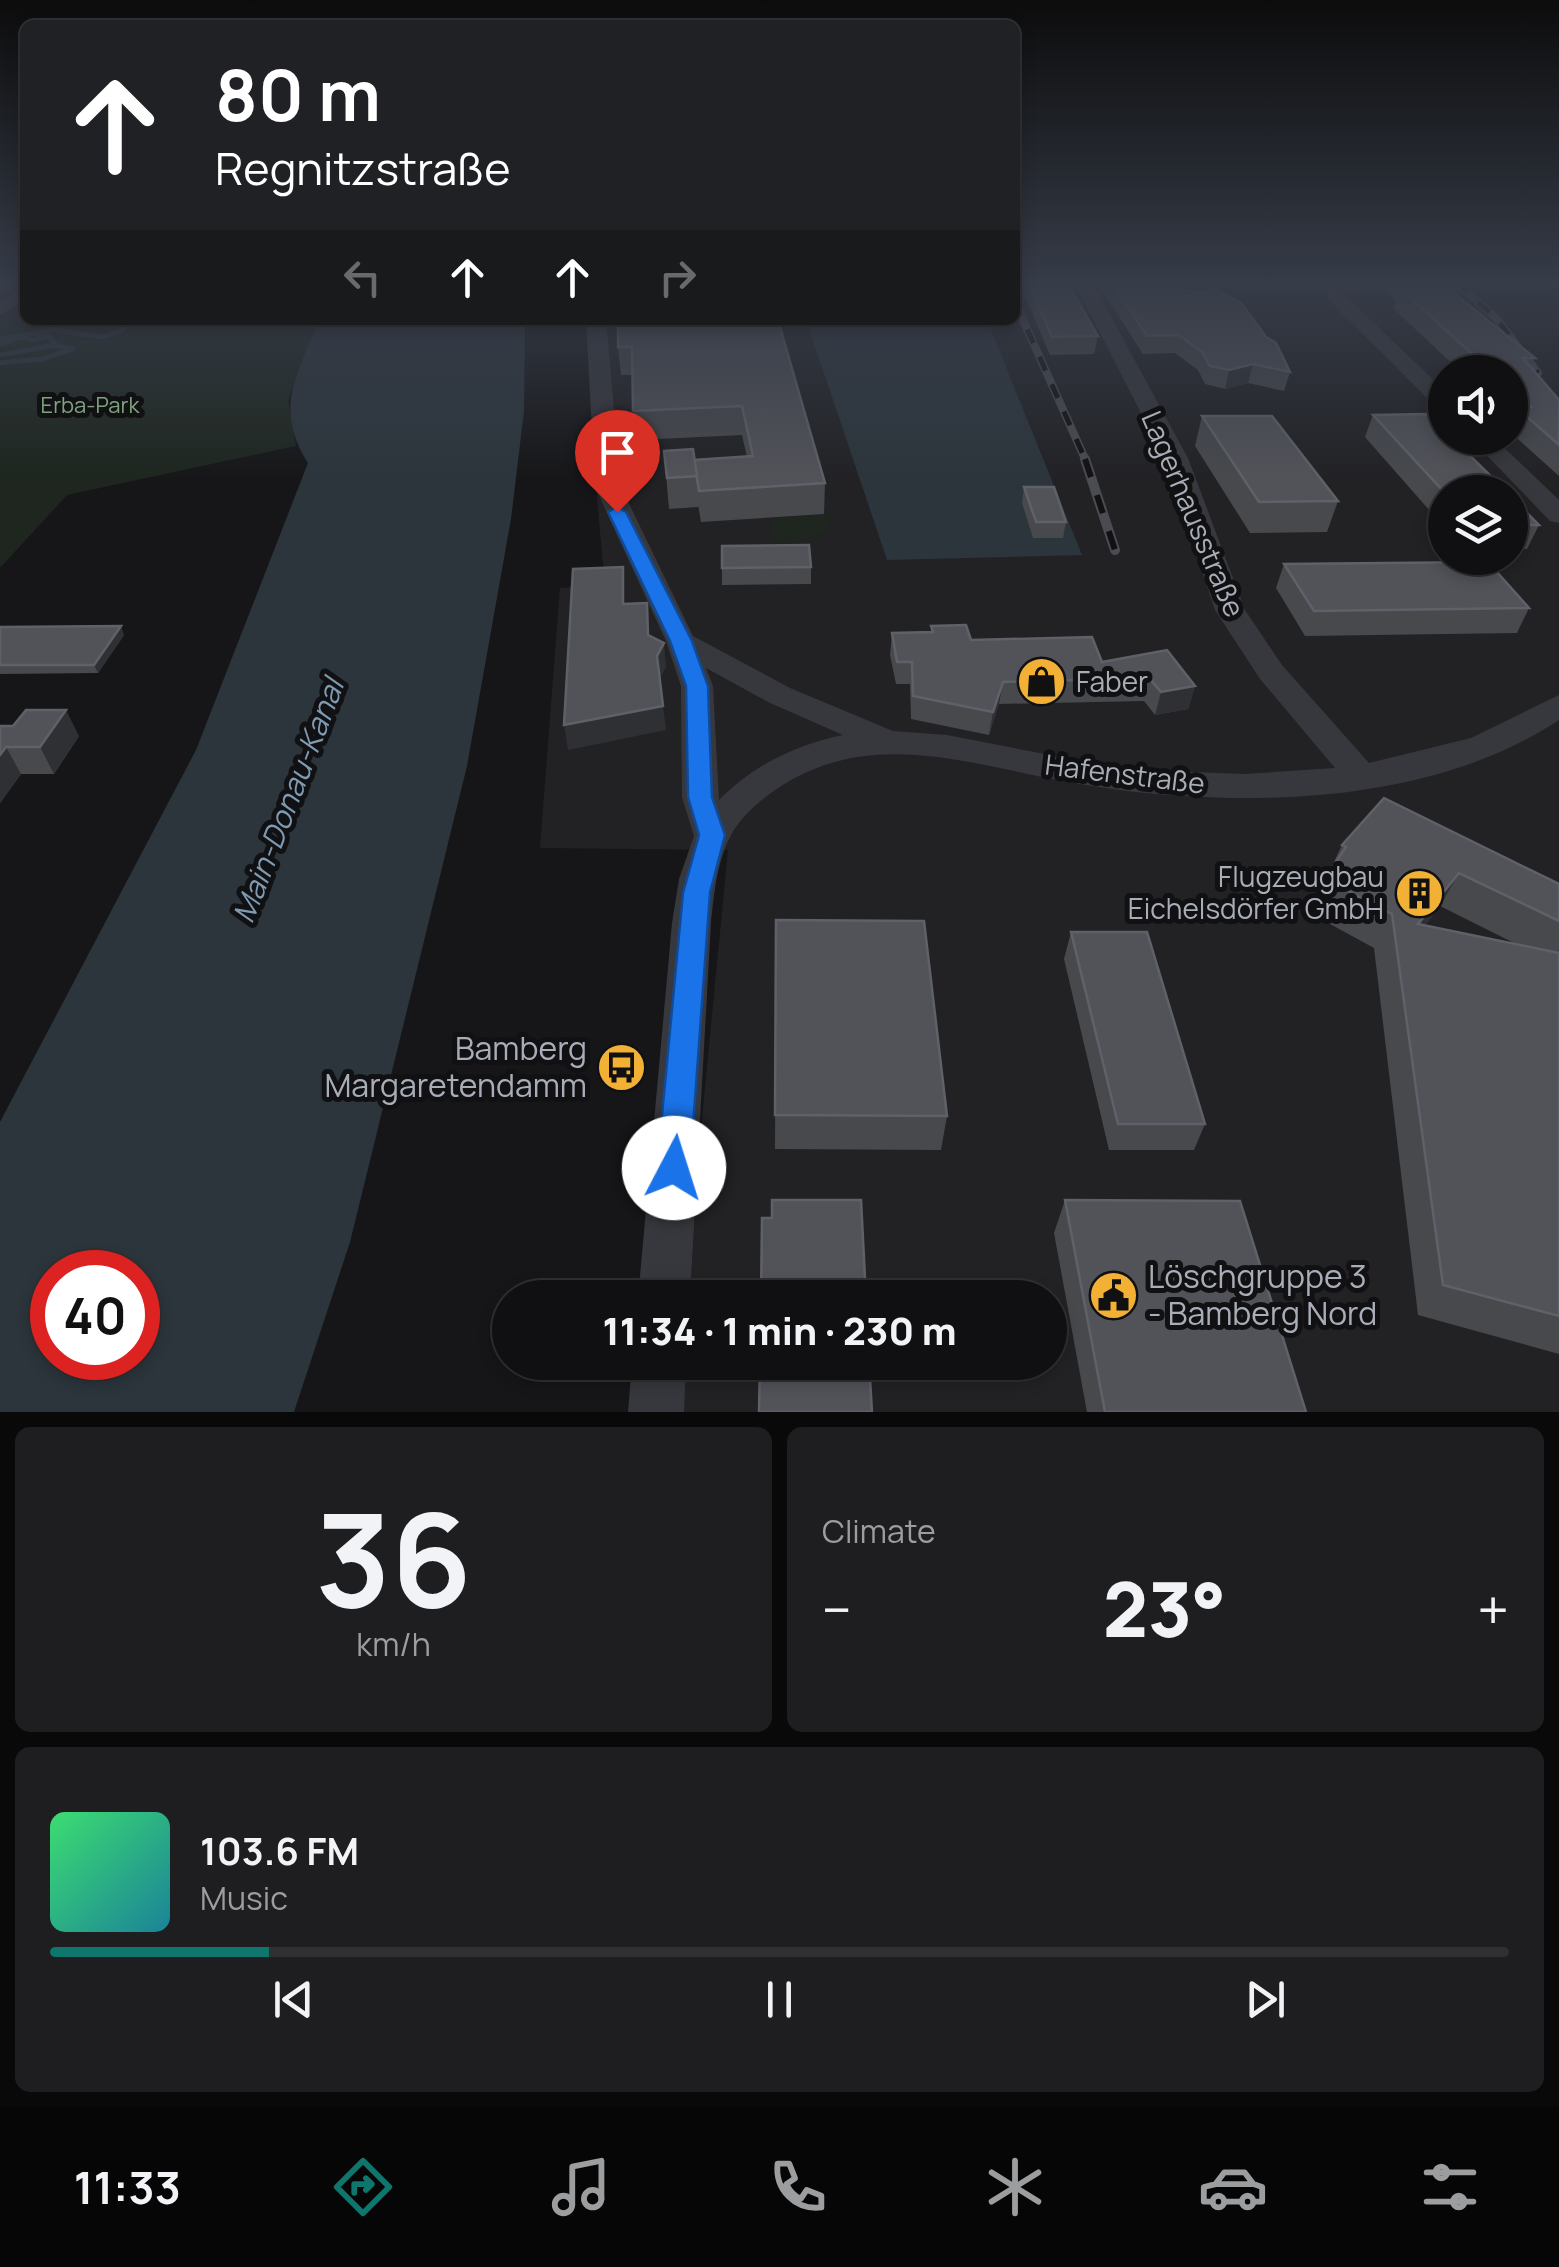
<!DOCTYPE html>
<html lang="en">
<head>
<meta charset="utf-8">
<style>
  body { margin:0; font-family:Manrope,sans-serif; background:#1e1e20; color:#f1f3f6; height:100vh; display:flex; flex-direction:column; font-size:38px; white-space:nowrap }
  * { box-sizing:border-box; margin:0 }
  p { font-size:32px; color:#9c9d9f }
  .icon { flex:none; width:55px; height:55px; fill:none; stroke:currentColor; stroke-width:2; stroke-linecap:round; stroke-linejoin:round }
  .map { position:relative; height:1412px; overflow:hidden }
  .panel { display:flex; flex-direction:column; gap:15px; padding:15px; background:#09090a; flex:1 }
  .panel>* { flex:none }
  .hud { position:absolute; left:20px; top:20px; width:1000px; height:305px; border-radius:15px; box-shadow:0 5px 15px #0003,0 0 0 2px #303032; background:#202124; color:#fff; overflow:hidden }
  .fabs { position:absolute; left:1428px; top:355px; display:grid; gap:20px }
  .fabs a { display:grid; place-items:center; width:100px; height:100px; border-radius:50%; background:#101012; box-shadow:0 5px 15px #0003,0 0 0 2px #303032; font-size:50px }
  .speed { position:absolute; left:30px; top:1250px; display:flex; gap:20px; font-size:50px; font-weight:700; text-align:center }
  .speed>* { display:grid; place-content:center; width:130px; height:130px; border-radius:50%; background:#101012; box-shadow:0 5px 15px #0003,0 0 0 2px #303032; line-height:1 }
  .speed .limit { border:15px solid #d22; background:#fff; color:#111 }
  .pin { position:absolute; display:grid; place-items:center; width:85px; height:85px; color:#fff; margin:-102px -42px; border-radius:50% 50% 50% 0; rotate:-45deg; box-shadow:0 0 10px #0007 }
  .pin .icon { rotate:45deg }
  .me { position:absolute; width:110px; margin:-55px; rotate:5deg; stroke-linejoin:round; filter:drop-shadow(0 0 8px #0008) }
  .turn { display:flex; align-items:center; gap:35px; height:210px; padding:0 30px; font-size:45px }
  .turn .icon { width:130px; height:130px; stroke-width:2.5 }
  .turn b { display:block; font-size:70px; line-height:85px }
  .lanes { display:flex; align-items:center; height:95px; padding:0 30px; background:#0003; justify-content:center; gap:50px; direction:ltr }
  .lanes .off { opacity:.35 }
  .big { font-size:75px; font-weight:800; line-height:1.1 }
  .panel .tile { flex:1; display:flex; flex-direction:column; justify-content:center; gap:15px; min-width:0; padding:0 35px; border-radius:15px; background:#1e1e20 }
  .panel .dial { align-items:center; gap:0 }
  .dial b { font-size:130px; line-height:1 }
  .song { display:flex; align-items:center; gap:30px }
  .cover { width:120px; height:120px; border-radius:15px; background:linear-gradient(135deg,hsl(140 70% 55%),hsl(190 70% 35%)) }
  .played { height:10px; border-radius:5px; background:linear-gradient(90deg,#0f766e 15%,#303032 15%) }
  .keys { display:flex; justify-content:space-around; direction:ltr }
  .heat { display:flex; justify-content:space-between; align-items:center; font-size:55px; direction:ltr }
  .panel .tiles { flex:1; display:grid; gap:15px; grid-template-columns:1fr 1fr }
  .tile:last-child { grid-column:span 2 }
  .trip { position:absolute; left:492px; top:1280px; width:575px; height:100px; border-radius:50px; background:#101012; box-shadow:0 5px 15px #0003,0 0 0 2px #303032; font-weight:800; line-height:100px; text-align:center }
  .tabs { display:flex; height:160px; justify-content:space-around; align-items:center; background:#060607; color:#9c9d9f }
  .tabs .icon { width:70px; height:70px }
  .tabs .on { color:#0f766e }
  .tabs b { font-size:45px; color:#f1f3f6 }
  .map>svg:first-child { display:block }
</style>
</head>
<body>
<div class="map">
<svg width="1559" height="1412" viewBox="0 0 1559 1412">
  <rect width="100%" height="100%" fill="#161618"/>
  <!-- built -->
  <path fill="#222225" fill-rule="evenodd" d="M1015 282H1559V1412H683L686 1363 1050 1362V1298L690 1297 698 1159 728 850 540 848 560 588 605 585 595 478 589 320H1015ZM1445 372H1510V438H1445ZM1445 492H1510V558H1445Z"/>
  <!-- green -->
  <g fill="#1e261f">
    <polygon points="25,302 25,320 319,320 288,401 296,446 67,495 0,568 0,317"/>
    <path d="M832 514 826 531C807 541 790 542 769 541L772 518Z"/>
  </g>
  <!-- water -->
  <g fill="#2c353c" fill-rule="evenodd">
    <path d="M319 320H525L524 411 511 519 467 766 350 1242 294 1412H0V1122L196 750 308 463C273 409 298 374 319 320ZM52 1272H138V1358H52Z"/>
    <polygon points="806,320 987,320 1082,555 887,560"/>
  </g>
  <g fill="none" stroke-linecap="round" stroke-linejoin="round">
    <!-- stream -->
    <g stroke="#2c353c" stroke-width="5">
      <polyline points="21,337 32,340 49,336 55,345"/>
      <polyline points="0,339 54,330 103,337 123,330 124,325 115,320"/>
      <polyline points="0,345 19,337"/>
      <polyline points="0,355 55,345 72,349 42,359 0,363"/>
    </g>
    <!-- minor -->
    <g fill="#37383d" fill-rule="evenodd">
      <path d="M1074 282H1092L1188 458 1245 610 1282 665 1369 763 1471 738 1559 695V720C1454 790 1309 804 1186 796 1143 794 1100 788 1058 780 968 763 878 732 793 779 770 792 744 811 731 835 717 861 714 894 711 923L690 1298H638L672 923 679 879 694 836 682 797 681 686 666 641 595 487 586 320H606L621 487 693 636 790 688 893 731 947 735 1060 757 1167 771 1244 774 1335 768 1260 679 1215 610 1164 458ZM706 668 768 702 843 735C796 745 753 765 719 800L713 686Z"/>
      <polygon points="1311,282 1331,282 1445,391 1445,410 1437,408"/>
      <polygon points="25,288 25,302 0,315 0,301"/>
      <polygon points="1470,438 1494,438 1559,500 1559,523 1550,521"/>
      <polygon points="632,1362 686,1362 684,1412 628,1412"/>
    </g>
    <defs>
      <g id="rail-far1">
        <polyline points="1456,282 1496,318 1538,373"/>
        <polyline points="1015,302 1086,461"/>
      </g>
      <polyline id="rail" points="1085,459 1115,550"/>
    </defs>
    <!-- rail-far1 casing -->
    <use href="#rail-far1" stroke="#4a4c52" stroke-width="8"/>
    <!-- rail casing -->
    <use href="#rail" stroke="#4a4c52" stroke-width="10"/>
    <!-- rail-far1 -->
    <use href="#rail-far1" stroke="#111113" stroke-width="5" stroke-dasharray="15" stroke-linecap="butt"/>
    <!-- rail -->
    <use href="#rail" stroke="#111113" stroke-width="6" stroke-dasharray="19" stroke-linecap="butt"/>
  </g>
  <!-- wall -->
  <g fill="#47494d" fill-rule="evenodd">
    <polygon points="1019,282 1073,282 1072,287 1070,287 1098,336 1094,354 1050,355"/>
    <polygon points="1097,282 1176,282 1182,290 1290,372 1284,391 1248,383 1225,389 1205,384 1198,370 1175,353 1143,354"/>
    <polygon points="1232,282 1280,282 1278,287 1236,287"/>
    <polygon points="1376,282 1451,282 1459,289 1457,295 1535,358 1531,367 1559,400 1559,476 1510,432 1511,420 1510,372 1461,372 1393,308 1396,301"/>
    <polygon points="778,320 825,483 824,514 701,522 698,505 698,507 669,509 664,451 695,460 747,457 742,435 636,440 632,375 621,375 618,347"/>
    <polygon points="1373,415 1445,492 1445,528 1365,437"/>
    <polygon points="1202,416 1338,501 1327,532 1250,533 1195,446"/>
    <polygon points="1024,487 1066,522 1063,538 1033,538 1022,503"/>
    <polygon points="1510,496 1539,525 1527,549 1510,549"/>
    <polygon points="1284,564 1529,608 1517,633 1305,636 1276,588"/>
    <polygon points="811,567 811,584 722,585 722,568"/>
    <polygon points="931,626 971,640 1102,662 1195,686 1188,709 1155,715 1144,701 999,704 989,735 911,719 910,684 896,684 890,655 892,633 931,632"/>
    <polygon points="0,627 124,635 98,673 0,674"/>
    <polygon points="0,726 79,736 54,774 21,774 0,803"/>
    <path d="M1342 845 1559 884V1354L1418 1315 1374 948 1308 912 1324 879 1331 868ZM1440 906 1514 943 1425 925Z"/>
    <polygon points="776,920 947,1116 941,1150 775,1149"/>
    <polygon points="1071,932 1205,1124 1194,1150 1109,1150 1064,959"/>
    <polygon points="1065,1200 1306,1412 1087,1412 1054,1233"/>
  </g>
  <!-- shaded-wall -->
  <g fill="#2f3033">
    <polygon points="0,282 19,282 0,294"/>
    <polygon points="1253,364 1248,383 1225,389 1229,370"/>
    <polygon points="121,626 124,635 98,673 94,665"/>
    <polygon points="664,643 666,667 659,680 657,656"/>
    <polygon points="1003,682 999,704 989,735 993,712"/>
    <polygon points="1195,686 1188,709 1155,715 1161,692"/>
    <polygon points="663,706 666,730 568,750 564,725"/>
    <polygon points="66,710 79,736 54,774 40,747"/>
    <polygon points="6,747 21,774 0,803 0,755"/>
    <polygon points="1459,873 1440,906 1400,958 1418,924"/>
  </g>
  <!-- building -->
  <g fill="#525359" stroke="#5f6168" stroke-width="2.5">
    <polygon points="1028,282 1067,282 1098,336 1052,337"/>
    <polygon points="1111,282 1176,282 1182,290 1204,292 1216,289 1242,304 1266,337 1276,343 1290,372 1253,364 1229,370 1210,366 1202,352 1179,335 1147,336"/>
    <polygon points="1402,282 1451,282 1459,289 1449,289 1535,358 1523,358 1559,400 1559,445 1517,408 1531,407 1510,389 1510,372 1492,372 1400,289 1410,289"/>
    <polygon points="618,320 778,320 825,483 699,491 694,460 753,456 742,406 633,411 632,347 618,347"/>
    <polygon points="1428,414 1445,431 1445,438 1452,438 1507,492 1445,493 1373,415"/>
    <polygon points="1202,416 1272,416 1338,501 1259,502"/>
    <polygon points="693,449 697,476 667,478 664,451"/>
    <polygon points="1024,487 1054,487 1066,522 1036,522"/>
    <polygon points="1510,496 1539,525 1510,525"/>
    <polygon points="809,545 811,567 722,568 722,546"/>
    <polygon points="1488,562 1529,608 1314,611 1284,564"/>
    <polygon points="623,567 623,604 647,603 648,635 664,643 657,656 663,706 564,725 573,569"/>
    <polygon points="966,625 971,640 1092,637 1102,662 1167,650 1195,686 1161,692 1149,678 1003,682 993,712 913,696 912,662 897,662 892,633 933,632 931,626"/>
    <polygon points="121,626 94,665 0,665 0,627"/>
    <polygon points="26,710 66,710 40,747 6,747 0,755 0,726 13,726"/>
    <polygon points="1384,798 1559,884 1559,921 1459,873 1418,924 1559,953 1559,1316 1443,1285 1392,914 1324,879 1346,847 1342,845"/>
    <polygon points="776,920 924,921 947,1116 775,1115"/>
    <polygon points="1071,932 1147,932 1205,1124 1118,1124"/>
    <polygon points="772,1200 861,1200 866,1298 761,1298 762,1218 772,1218"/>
    <polygon points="1065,1200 1240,1201 1306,1412 1105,1412"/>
    <polygon points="760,1362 869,1362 872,1412 759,1412"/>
  </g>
  <!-- sky -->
  <linearGradient id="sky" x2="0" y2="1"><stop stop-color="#0c0c0d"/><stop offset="0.59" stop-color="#363c48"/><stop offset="1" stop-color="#363c48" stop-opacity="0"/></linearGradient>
  <rect width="1559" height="480" fill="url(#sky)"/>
  <!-- route -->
  <polygon fill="#1a73e8" stroke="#114b97" stroke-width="2.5" points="617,507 626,512 692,641 708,686 712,797 725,835 710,893 690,1168 685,1179 674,1184 662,1179 657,1168 683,893 699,835 688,797 686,686 670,641 608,512"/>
  <!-- icons -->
  <defs>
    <symbol id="shop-disc" viewBox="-11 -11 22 22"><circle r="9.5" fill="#f2b134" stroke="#111113"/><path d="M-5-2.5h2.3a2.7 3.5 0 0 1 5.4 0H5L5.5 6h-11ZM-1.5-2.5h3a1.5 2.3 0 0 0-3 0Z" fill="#111"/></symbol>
    <symbol id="building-disc" viewBox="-11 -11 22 22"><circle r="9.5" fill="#f2b134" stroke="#111113"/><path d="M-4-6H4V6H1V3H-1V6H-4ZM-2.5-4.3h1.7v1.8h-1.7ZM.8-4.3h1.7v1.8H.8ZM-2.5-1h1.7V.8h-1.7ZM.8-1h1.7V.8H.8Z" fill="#111"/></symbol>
    <symbol id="bus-disc" viewBox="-11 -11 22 22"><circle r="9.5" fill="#f2b134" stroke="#111113"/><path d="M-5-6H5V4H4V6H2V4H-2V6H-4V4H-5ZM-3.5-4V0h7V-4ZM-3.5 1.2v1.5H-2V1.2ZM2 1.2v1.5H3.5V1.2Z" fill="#111"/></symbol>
    <symbol id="civic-disc" viewBox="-11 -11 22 22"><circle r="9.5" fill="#f2b134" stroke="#111113"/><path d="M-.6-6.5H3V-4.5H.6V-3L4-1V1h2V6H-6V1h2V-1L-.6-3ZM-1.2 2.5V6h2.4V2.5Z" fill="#111"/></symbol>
  </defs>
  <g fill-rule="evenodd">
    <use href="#shop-disc" x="1014" y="654" width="55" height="55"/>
    <use href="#building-disc" x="1392" y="866" width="55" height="55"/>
    <use href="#bus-disc" x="594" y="1040" width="55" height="55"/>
    <use href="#civic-disc" x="1086" y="1268" width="55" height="55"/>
  </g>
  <g text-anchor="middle" stroke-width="10" stroke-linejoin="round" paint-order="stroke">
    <!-- far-park labels -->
    <g font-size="22" fill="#7fa381" stroke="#111113">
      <text x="90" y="413">Erba-Park</text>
    </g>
    <!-- street labels -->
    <g font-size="28" fill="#a8adb8" stroke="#111113">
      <text transform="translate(1193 514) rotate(67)" y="10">Lagerhausstraße</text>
      <text transform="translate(1125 774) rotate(7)" y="10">Hafenstraße</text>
    </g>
    <!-- poi labels -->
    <g font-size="28" fill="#a8adb8" stroke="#111113" text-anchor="start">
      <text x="1076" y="692">Faber</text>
      <text x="1384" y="887" text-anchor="end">Flugzeugbau<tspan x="1384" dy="32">Eichelsdörfer GmbH</tspan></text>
    </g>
    <!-- water labels -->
    <g font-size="30" font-style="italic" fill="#7f9bb3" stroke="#111113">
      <text transform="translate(289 801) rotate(-69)" y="10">Main-Donau-Kanal</text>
    </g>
    <!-- near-poi labels -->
    <g font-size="32" fill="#a8adb8" stroke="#111113" text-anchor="end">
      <text x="587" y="1060">Bamberg<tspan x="587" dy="37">Margaretendamm</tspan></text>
      <text x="1148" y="1288" text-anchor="start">Löschgruppe 3<tspan x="1148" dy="37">- Bamberg Nord</tspan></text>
    </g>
  </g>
</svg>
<div class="fabs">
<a><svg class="icon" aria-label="sound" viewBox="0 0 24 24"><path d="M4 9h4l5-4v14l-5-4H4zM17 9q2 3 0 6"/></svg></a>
<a><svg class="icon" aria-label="layers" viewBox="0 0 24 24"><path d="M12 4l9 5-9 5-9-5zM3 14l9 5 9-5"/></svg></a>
</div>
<div class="speed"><div class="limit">40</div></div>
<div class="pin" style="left:617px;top:512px;background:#d93025"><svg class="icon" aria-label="arrive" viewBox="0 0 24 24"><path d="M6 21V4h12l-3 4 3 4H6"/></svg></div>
<svg class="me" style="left:674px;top:1168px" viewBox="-20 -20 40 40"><circle r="19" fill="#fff"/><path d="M0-13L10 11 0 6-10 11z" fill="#1a73e8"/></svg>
<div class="trip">11:34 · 1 min · 230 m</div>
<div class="hud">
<div class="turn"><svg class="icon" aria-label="ahead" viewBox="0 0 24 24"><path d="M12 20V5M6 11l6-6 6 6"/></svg><div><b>80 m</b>Regnitzstraße</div></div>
<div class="lanes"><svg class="icon off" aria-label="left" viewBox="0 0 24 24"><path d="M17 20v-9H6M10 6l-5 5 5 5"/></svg><svg class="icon" aria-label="ahead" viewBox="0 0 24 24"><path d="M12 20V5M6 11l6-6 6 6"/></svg><svg class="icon" aria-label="ahead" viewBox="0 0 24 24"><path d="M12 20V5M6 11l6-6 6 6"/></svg><svg class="icon off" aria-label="right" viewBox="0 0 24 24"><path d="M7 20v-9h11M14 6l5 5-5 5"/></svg></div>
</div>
</div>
<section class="panel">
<div class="tiles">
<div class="tile dial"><b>36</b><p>km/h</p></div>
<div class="tile"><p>Climate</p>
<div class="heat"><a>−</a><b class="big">23°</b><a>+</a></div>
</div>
<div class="tile">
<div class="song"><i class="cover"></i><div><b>103.6 FM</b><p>Music</p></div></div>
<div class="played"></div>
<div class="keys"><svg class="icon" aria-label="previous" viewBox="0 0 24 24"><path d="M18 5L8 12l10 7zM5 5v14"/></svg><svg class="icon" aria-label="pause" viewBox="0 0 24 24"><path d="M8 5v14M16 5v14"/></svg><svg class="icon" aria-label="next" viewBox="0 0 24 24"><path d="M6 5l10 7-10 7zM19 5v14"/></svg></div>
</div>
</div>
</section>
<nav class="tabs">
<b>11:33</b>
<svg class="icon on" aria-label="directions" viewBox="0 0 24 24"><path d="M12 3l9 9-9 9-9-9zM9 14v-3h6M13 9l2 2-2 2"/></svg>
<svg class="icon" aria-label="music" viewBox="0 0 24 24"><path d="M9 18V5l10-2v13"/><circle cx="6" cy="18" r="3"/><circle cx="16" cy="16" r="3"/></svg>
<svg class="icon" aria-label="phone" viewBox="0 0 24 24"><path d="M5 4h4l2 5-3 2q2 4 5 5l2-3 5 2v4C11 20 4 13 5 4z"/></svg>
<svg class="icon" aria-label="climate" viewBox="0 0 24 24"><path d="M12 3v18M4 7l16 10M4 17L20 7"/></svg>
<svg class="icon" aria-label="car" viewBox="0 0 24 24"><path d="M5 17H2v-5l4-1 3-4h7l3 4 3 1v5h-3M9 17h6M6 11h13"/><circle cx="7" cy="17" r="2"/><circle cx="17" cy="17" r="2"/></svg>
<svg class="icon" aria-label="filters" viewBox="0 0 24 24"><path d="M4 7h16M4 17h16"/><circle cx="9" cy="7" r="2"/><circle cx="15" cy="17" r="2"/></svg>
</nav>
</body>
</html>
